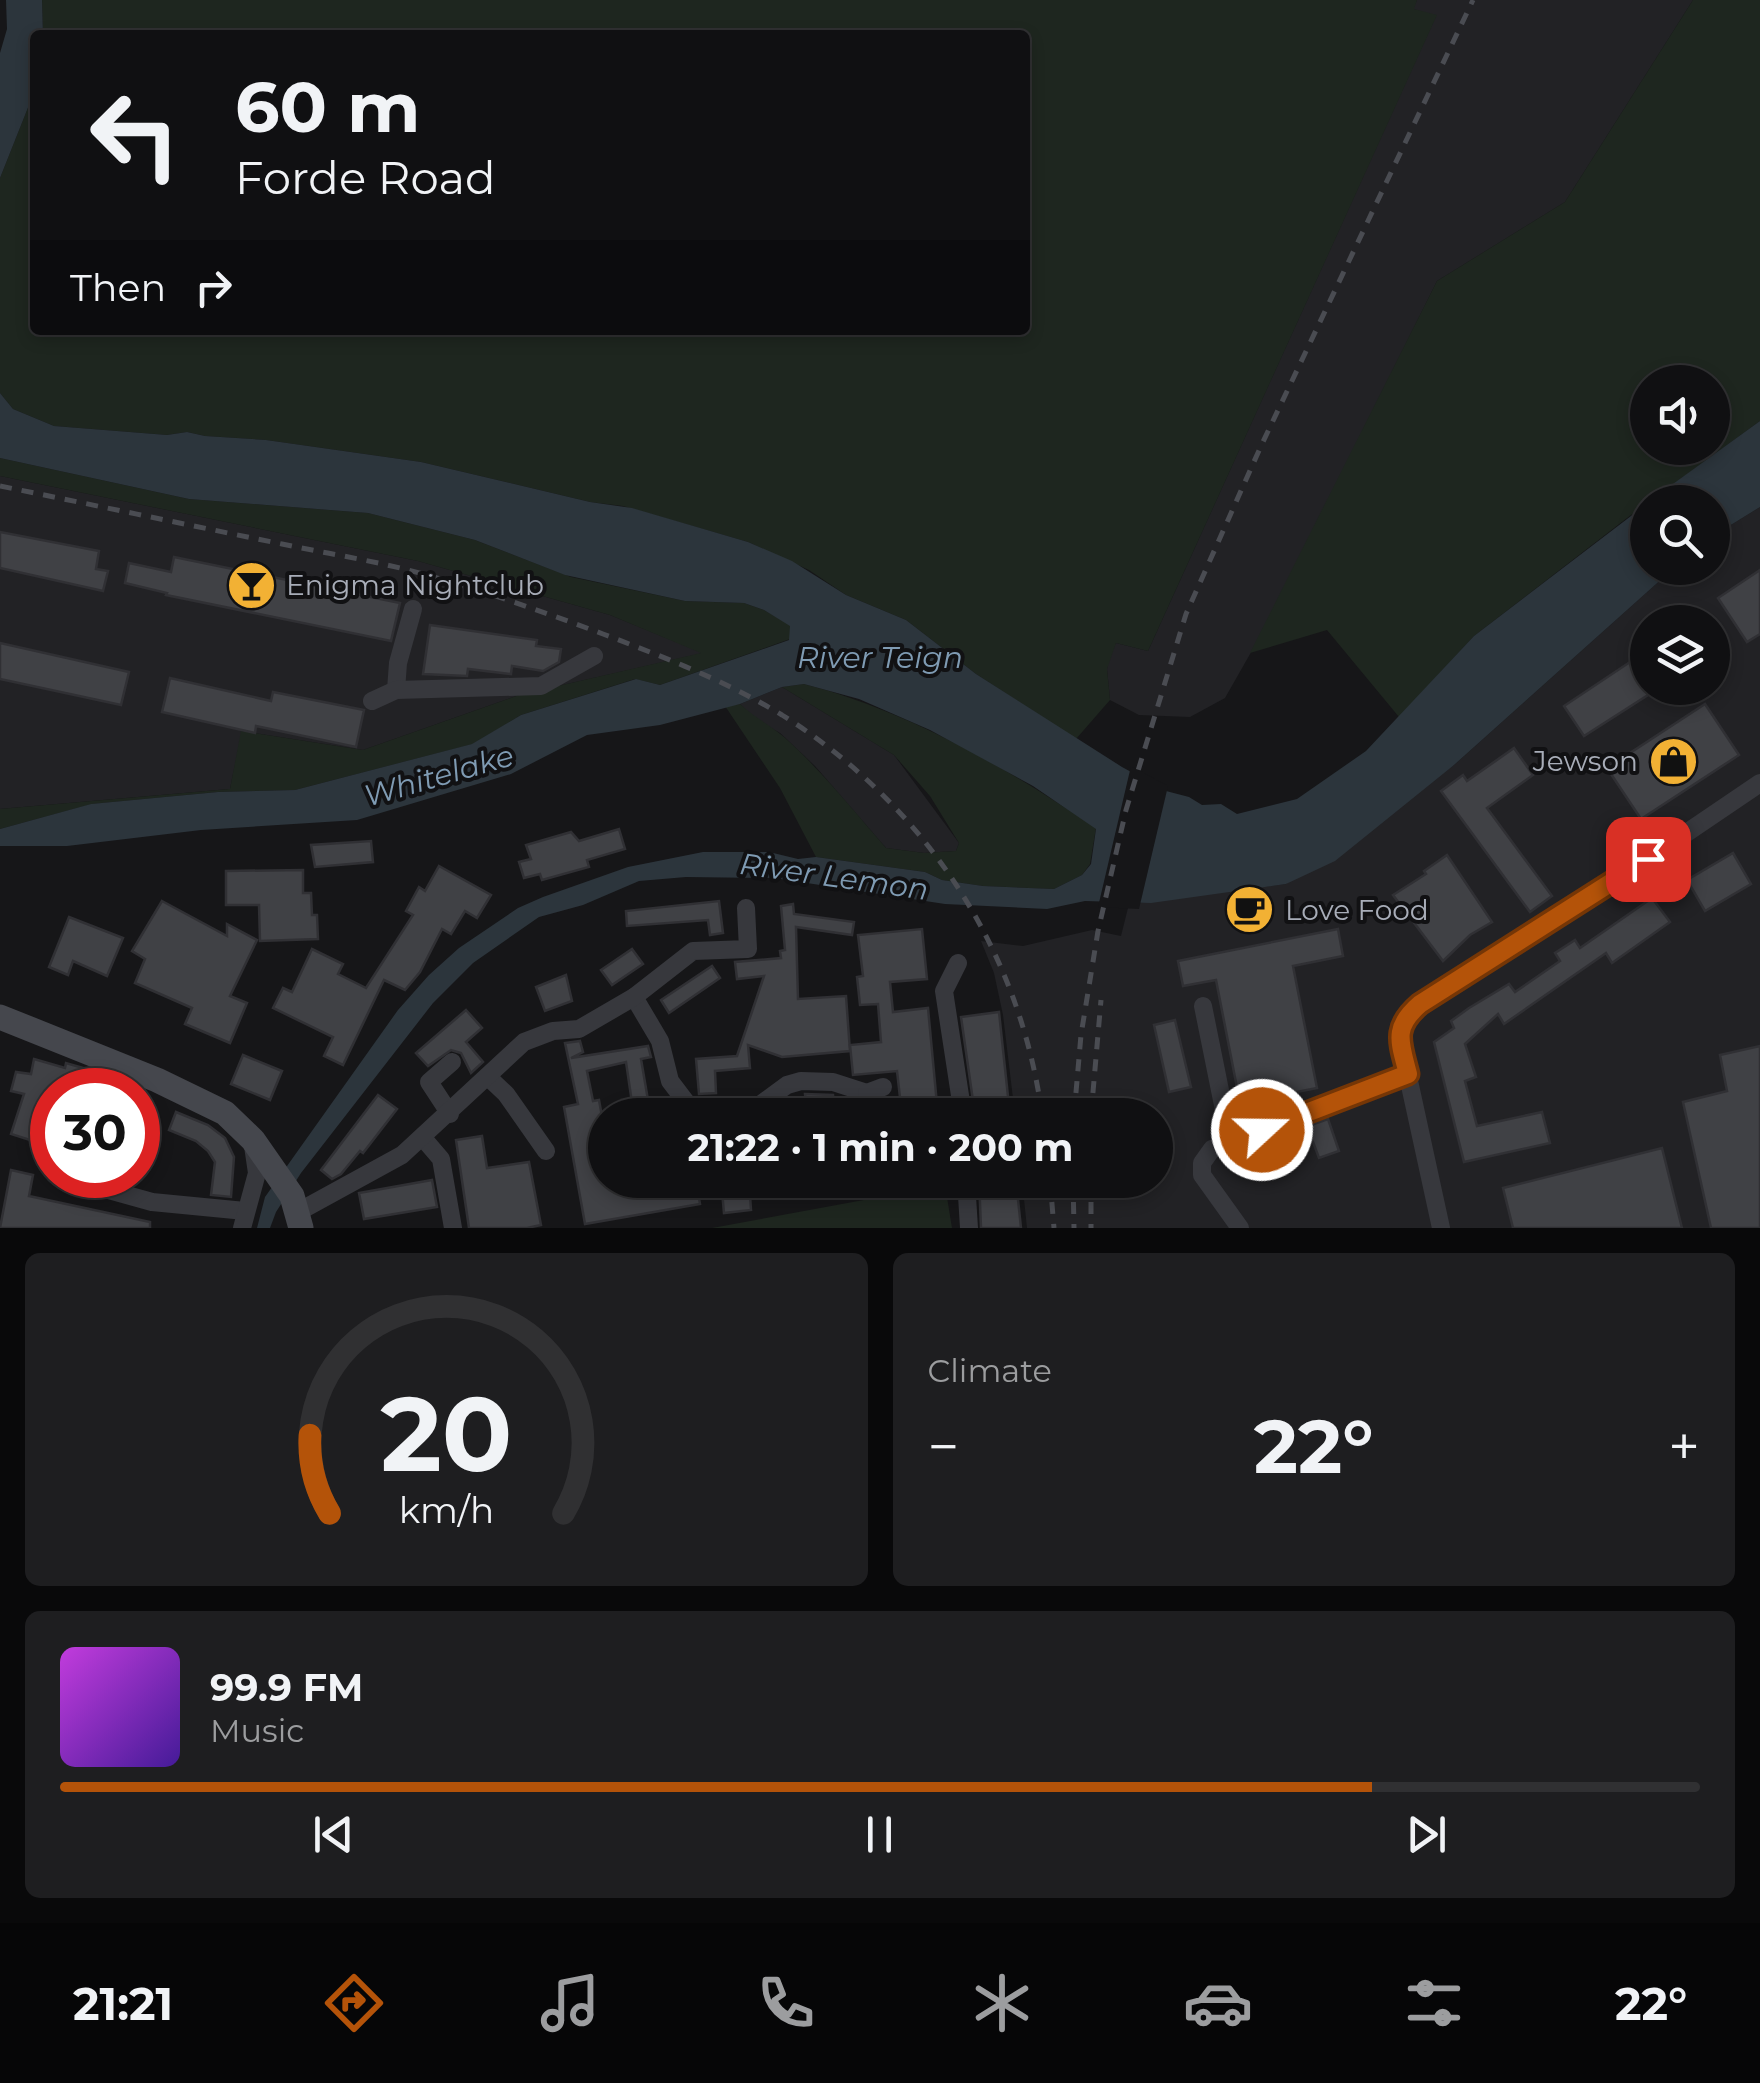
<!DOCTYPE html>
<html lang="en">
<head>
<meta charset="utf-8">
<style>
  body { margin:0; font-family:Montserrat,sans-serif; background:#1e1e20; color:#f1f3f6; height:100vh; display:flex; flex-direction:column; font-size:38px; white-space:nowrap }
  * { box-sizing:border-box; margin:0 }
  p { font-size:32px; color:#9c9d9f }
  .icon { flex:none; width:55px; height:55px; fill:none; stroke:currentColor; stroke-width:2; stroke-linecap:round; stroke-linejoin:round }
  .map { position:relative; height:1228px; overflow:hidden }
  .details { display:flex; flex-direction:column; gap:25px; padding:25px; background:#09090a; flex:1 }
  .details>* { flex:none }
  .guide { position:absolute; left:30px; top:30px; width:1000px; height:305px; border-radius:10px; box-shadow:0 5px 15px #0003,0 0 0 2px #303032; background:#101012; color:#f1f3f6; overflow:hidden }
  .buttons { position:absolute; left:1630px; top:365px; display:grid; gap:20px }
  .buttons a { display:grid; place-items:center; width:100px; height:100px; border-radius:50%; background:#101012; box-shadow:0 5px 15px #0003,0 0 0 2px #303032; font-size:50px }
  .speed { position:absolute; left:30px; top:1068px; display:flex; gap:20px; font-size:50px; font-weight:700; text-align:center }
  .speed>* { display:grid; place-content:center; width:130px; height:130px; border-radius:50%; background:#101012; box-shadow:0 5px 15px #0003,0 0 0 2px #303032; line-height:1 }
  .speed .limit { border:15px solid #d22; background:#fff; color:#111 }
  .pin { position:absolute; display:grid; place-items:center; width:85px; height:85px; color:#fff; margin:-42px; border-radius:20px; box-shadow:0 5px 15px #0006 }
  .me { position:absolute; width:110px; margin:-55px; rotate:69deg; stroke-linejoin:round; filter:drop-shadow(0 0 8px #0008) }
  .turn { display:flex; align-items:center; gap:35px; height:210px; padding:0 40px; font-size:45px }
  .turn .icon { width:130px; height:130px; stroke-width:2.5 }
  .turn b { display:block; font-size:70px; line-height:85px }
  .then { display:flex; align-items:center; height:95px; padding:0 40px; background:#0003; gap:20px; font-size:38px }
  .big { font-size:75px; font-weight:700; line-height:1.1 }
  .details .tile { flex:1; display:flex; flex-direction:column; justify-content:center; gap:15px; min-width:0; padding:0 35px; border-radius:15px; background:#1e1e20 }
  .details .dial { align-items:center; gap:0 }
  .dial svg { height:260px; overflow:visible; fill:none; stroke:#303032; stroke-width:7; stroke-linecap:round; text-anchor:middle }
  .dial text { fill:#f1f3f6; stroke:none }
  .song { display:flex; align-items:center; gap:30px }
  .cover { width:120px; height:120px; border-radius:15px; background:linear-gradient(135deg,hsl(290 70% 55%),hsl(260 70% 35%)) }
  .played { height:10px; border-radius:5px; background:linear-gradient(90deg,#b45309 80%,#303032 80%) }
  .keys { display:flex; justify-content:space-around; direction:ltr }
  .heat { display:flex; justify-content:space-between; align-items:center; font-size:55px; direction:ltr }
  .details .tiles { flex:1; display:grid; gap:25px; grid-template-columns:1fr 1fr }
  .tile:last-child { grid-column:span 2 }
  .trip { position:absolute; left:588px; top:1098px; width:585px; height:100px; border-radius:50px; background:#101012; box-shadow:0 5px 15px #0003,0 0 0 2px #303032; font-weight:700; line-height:100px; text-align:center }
  .menu { display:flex; height:160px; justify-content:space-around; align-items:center; background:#060607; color:#9c9d9f }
  .menu .icon { width:70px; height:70px }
  .menu .on { color:#b45309 }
  .menu b { font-size:45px; color:#f1f3f6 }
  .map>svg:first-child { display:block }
</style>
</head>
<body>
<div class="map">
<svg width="1760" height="1228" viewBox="0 0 1760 1228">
  <rect width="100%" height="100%" fill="#161618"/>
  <!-- built -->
  <g fill="#222225" fill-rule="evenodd">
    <polygon points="1417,0 1693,0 1565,202 1437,281 1262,633 1225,698 1190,717 1139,715 1110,700 1107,669 1110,654 1116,643 1148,651 1436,16 1413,9"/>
    <polygon points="0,476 418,561 610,615 703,653 519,695 363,750 242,731 230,789 0,809"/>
    <path d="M1760 507V1228H1027L1022 1180H1155V1115H1015L1003 1015 994 973 981 941 1023 946 1092 930 1121 936 1129 904 1286 884 1454 765 1674 568H1712L1713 536ZM1648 622H1712V688H1648Z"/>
    <polygon points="782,687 894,755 959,843 956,851 924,853 886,848 815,766 780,733 755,719 740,704"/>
  </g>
  <!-- green -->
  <g fill="#1e261f" fill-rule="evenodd">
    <polygon points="42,0 1417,0 1414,9 1437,15 1148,651 1116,643 1107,669 1110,700 1076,739 976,674 906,620 846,595 809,570 748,542 623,506 590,502 421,462 266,440 205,436 187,432 167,435 54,426 13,409 0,393 0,178 35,90 35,330 1025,330 1025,35 43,35"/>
    <path d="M1693 0H1760V421L1627 518 1474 636 1399 717 1327 630 1250 653 1437 281 1565 202ZM1648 382H1712V448H1648Z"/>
    <polygon points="0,458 189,499 368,513 475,540 571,577 685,601 744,603 764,610 790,625 790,639 660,685 635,679 521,715 473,744 295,790 218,792 92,804 0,829 0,809 230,789 241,731 363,750 519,695 701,653 610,615 418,561 0,476"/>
    <path d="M804 684C911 712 1005 767 1096 828L1090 864 1082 875 1054 889 983 886 942 880 925 872 816 857 780 788 725 706 740 704C754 717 770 725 784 737 822 771 853 810 886 848L924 853 956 851 959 843 930 796 894 755 782 687Z"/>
    <polygon points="945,1185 952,1228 712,1228"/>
  </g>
  <!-- water -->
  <g fill="#2c353c">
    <polygon points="6,0 42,0 43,35 35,35 35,90 0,178 0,53 7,29"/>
    <polygon points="0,393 13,409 54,426 167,435 187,432 205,436 266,440 421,462 590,502 632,508 748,542 792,561 846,595 906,620 976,674 1122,767 1166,791 1189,797 1202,805 1221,804 1237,814 1297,799 1366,751 1474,636 1648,503 1648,568 1674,568 1454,765 1335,861 1286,884 1151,903 1085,901 1047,909 945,904 774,878 686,877 639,881 583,905 539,917 473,963 433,1003 301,1173 276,1212 270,1228 257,1228 265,1197 398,1010 429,975 459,948 518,908 543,897 628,867 703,852 769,852 798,859 816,857 925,872 942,880 983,886 1054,889 1082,875 1091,864 1096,829 1033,786 930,730 859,699 804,684 782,687 740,704 660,725 587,735 511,774 357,820 201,830 67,846 0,846 0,829 91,804 218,792 295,790 472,744 521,715 636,679 660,685 789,640 790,626 764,610 744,603 685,601 565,575 475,540 368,513 189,499 0,458"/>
    <polygon points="1760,421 1760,507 1713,536 1712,502 1648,502"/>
  </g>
  <!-- pier -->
  <polygon fill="#161618" points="1131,766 1168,786 1139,909 1098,907"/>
  <!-- building -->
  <g fill="#404145" stroke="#303034" stroke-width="2.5">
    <polygon points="0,532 99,551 96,569 108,571 103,591 0,568"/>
    <polygon points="174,557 400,603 391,641 166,595 167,593 125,583 129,563 171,572"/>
    <polygon points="1760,570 1760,634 1747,642 1718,598"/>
    <polygon points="430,625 537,640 536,646 561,649 559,662 543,671 512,666 511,674 468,669 467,676 423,674"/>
    <polygon points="0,643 129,672 121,705 0,679"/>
    <polygon points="1648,650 1648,695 1584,736 1564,706"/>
    <polygon points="170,678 271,701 273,692 364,710 356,747 256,726 255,733 162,712"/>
    <polygon points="1705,704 1739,755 1641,819 1607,768"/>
    <polygon points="1514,748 1533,775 1487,808 1552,896 1530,912 1441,791 1463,775 1467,781"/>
    <polygon points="619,829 625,849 587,860 589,867 542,880 540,874 524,878 519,862 531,859 526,845 571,832 579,841"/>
    <polygon points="371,841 373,862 315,867 311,845"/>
    <polygon points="1733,853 1751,884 1705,911 1687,880"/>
    <polygon points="1447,855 1492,922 1470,935 1443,961 1393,895 1426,874 1424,871"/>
    <polygon points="439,866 491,895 477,918 465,911 451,934 442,929 420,972 405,990 384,980 343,1065 324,1056 333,1037 273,1008 283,988 292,992 312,949 343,964 338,974 366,988 413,915 406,911 419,887 425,891"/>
    <polygon points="303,870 303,893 311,893 312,915 317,915 318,939 260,941 259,905 226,905 226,871"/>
    <polygon points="1652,898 1670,922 1612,963 1606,953 1504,1024 1498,1014 1465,1044 1476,1077 1465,1081 1477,1126 1542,1112 1550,1143 1464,1162 1434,1042 1454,1028 1451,1021 1469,1008 1509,984 1515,992 1560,961 1555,953 1575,940 1580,948"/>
    <polygon points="162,901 227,936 227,924 257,940 230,996 247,1003 230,1043 185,1024 192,1008 135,983 145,959 132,951"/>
    <polygon points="719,901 723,933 710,935 708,920 627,926 626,911"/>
    <polygon points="793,904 794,914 854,922 852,935 796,927 798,999 846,996 850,1051 782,1057 748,1045 750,1068 715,1071 716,1093 699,1094 696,1059 737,1056 764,976 737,979 735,962 781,958 780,951 785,950 781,906"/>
    <polygon points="69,917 123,938 107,976 73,961 68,975 49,967"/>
    <polygon points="922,929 927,979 890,982 893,1012 928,1008 938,1115 902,1115 897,1071 853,1075 850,1045 881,1042 878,1004 860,1005 857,977 863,976 858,935"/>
    <polygon points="1338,929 1343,956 1293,966 1317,1088 1240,1103 1216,980 1183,986 1178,961"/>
    <polygon points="632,949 643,964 612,985 601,970"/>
    <polygon points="712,966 720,978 669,1013 661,1000"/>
    <polygon points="566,975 572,1001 545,1011 536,987"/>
    <polygon points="466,1010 482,1028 466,1042 483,1062 471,1073 461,1053 451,1050 428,1066 416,1053"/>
    <polygon points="999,1012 1010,1115 975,1115 961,1017"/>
    <polygon points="1175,1020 1191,1087 1169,1092 1154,1025"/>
    <polygon points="580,1041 583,1052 571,1058 648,1046 651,1057 641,1059 648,1100 632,1103 626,1062 587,1071 593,1101 599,1100 605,1133 605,1180 696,1180 700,1204 585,1224 564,1107 578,1104 565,1043"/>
    <polygon points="1760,1046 1760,1228 1711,1228 1683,1102 1727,1091 1720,1055"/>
    <polygon points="243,1055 282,1071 270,1100 231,1084"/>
    <polygon points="34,1059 65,1068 66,1063 83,1068 133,1090 52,1090 52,1147 11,1134 24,1094 11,1091 16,1072 31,1074"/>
    <polygon points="805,1094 833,1095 835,1115 807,1115"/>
    <polygon points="378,1095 397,1109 363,1153 360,1151 341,1174 332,1179 321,1170"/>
    <polygon points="176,1112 208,1125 225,1138 234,1157 231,1197 211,1195 215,1162 208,1151 196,1141 169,1130"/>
    <polygon points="1328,1119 1339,1151 1319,1158 1313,1142 1296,1147 1291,1132"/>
    <polygon points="482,1136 487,1168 529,1162 541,1225 527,1228 469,1228 456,1140"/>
    <polygon points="1662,1148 1682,1228 1513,1228 1503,1188"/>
    <polygon points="11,1170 33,1175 29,1196 150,1222 150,1228 0,1228"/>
    <polygon points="432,1180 437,1207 364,1219 359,1193"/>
    <polygon points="721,1180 749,1180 751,1210 724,1213"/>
    <polygon points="871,1180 926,1180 927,1187 874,1196"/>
    <polygon points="979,1180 1016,1180 1021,1228 981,1228"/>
  </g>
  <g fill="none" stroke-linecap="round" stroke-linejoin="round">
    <!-- street -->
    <g stroke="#37383d" stroke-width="18">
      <polyline points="396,690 398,663 413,609"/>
      <polyline points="372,701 396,690 541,686 594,656"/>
      <polyline points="958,963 944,991 963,1115"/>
      <polyline points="634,997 660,1041 670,1081 695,1114 757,1107 787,1085 801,1081 833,1082 867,1093"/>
      <polyline points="1203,1006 1224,1110 1236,1139"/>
      <polyline points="488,1077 506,1094 546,1151"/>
      <polyline points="450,1114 429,1082 452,1062"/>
      <polyline points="871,1114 867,1093 883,1087"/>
      <polyline points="423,1138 441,1159 453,1228"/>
      <polyline points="55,1175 152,1202 245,1211"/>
      <polyline points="966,1180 969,1228"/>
      <polyline points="298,1212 402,1155 524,1042 553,1031 579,1029 634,997 693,951 748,949 746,908"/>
      <polyline points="242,1228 257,1173 253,1146"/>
      <polyline points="1240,1228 1202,1175 1202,1163 1212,1149 1408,1074"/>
      <polyline points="1441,1228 1399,1035 1404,1018 1420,1004 1648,859 1760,783"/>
    </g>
    <!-- secondary -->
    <polyline stroke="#45474d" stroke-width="25" points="0,1017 157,1080 225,1113 253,1140 292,1196 301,1228"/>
    <!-- rail -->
    <g stroke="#4a4c52" stroke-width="5" stroke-dasharray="12 10" stroke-linecap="butt">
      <path d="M0 486C94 505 188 525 282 544 329 554 377 561 423 574 484 591 544 612 603 634 664 657 726 681 782 715 924 804 1020 949 1042 1115"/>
      <polyline points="1074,1115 1081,1035 1098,931 1126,810 1186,614 1261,446 1473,0"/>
      <polyline points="1091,1115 1101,1000"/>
      <polyline points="1050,1180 1054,1228"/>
      <polyline points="1073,1180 1074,1228"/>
      <polyline points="1091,1180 1091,1228"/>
    </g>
  </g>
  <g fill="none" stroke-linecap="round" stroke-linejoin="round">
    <defs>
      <path id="route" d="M1262 1130 1408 1074C1400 1042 1392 1028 1420 1004L1648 859"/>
    </defs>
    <!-- route casing -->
    <use href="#route" stroke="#753606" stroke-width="25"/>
    <!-- route -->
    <use href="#route" stroke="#b45309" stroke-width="18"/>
  </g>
  <!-- icons -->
  <defs>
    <symbol id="bar-disc" viewBox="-11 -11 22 22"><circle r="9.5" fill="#f2b134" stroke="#111113"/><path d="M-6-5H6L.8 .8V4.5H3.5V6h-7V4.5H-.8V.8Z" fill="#111"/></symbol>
    <symbol id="shop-disc" viewBox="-11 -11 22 22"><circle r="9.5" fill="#f2b134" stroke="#111113"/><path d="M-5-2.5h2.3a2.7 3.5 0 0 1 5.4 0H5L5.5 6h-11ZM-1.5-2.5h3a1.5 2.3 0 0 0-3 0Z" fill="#111"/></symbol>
    <symbol id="cafe-disc" viewBox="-11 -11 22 22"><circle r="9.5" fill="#f2b134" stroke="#111113"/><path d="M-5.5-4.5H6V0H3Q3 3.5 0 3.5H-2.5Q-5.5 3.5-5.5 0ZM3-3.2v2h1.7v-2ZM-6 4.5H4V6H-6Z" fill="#111"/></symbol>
  </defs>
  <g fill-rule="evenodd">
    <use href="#bar-disc" x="224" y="558" width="55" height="55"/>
    <use href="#shop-disc" x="1646" y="734" width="55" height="55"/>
    <use href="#cafe-disc" x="1222" y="882" width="55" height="55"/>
  </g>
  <g text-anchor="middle" stroke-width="8" stroke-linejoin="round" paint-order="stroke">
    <!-- poi labels -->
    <g font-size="28" fill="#a8adb8" stroke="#111113" text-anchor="start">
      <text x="286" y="595">Enigma Nightclub</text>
      <text x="1638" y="771" text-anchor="end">Jewson</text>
      <text x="1285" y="920">Love Food</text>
    </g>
    <!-- water labels -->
    <g font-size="30" font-style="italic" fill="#7f9bb3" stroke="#111113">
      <text x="880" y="668">River Teign</text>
      <text transform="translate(439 776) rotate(-16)" y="10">Whitelake</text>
      <text transform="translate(834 877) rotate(8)" y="10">River Lemon</text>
    </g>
  </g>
</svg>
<div class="buttons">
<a><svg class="icon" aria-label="sound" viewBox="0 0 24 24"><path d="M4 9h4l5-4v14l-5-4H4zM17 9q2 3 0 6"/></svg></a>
<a><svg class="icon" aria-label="search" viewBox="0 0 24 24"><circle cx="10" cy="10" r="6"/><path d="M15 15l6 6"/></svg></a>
<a><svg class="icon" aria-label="layers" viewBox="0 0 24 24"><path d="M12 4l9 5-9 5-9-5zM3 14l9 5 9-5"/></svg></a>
</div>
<div class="speed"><div class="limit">30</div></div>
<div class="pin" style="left:1648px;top:859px;background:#d93025"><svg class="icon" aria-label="arrive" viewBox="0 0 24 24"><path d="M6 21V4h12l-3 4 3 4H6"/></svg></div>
<svg class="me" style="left:1262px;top:1130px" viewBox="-20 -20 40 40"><circle r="17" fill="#b45309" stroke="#fff" stroke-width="3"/><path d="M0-11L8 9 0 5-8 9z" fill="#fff"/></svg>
<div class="trip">21:22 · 1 min · 200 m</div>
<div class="guide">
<div class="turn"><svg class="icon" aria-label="left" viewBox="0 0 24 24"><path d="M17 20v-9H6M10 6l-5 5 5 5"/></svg><div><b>60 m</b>Forde Road</div></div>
<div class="then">Then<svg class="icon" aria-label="right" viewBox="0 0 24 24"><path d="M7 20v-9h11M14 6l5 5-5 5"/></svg></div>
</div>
</div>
<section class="details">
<div class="tiles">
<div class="tile dial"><svg viewBox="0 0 100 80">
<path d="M14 69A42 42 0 1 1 86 69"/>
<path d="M14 69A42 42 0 0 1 8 45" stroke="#b45309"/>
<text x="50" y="56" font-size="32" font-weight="700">20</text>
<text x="50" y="72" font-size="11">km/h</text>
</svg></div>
<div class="tile"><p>Climate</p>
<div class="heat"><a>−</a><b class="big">22°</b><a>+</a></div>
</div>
<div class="tile">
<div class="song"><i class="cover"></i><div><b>99.9 FM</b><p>Music</p></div></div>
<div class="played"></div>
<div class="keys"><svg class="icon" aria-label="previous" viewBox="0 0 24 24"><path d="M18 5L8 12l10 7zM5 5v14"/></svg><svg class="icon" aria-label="pause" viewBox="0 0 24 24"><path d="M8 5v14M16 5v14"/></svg><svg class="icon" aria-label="next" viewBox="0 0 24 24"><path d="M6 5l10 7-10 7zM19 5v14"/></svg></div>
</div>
</div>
</section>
<nav class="menu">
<b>21:21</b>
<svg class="icon on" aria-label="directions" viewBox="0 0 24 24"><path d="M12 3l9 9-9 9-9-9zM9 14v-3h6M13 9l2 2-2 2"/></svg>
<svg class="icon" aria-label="music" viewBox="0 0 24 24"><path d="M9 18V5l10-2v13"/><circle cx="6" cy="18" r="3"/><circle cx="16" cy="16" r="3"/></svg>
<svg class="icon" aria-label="phone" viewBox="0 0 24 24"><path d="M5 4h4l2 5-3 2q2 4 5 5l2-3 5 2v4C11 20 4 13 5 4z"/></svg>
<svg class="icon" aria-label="climate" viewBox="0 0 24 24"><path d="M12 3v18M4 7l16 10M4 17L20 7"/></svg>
<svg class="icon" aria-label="car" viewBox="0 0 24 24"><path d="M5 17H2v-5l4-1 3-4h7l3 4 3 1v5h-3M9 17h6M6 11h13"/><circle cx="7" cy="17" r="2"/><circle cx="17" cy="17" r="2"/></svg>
<svg class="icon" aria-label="filters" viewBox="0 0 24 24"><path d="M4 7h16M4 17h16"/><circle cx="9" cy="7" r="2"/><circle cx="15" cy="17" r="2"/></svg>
<b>22°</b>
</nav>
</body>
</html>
